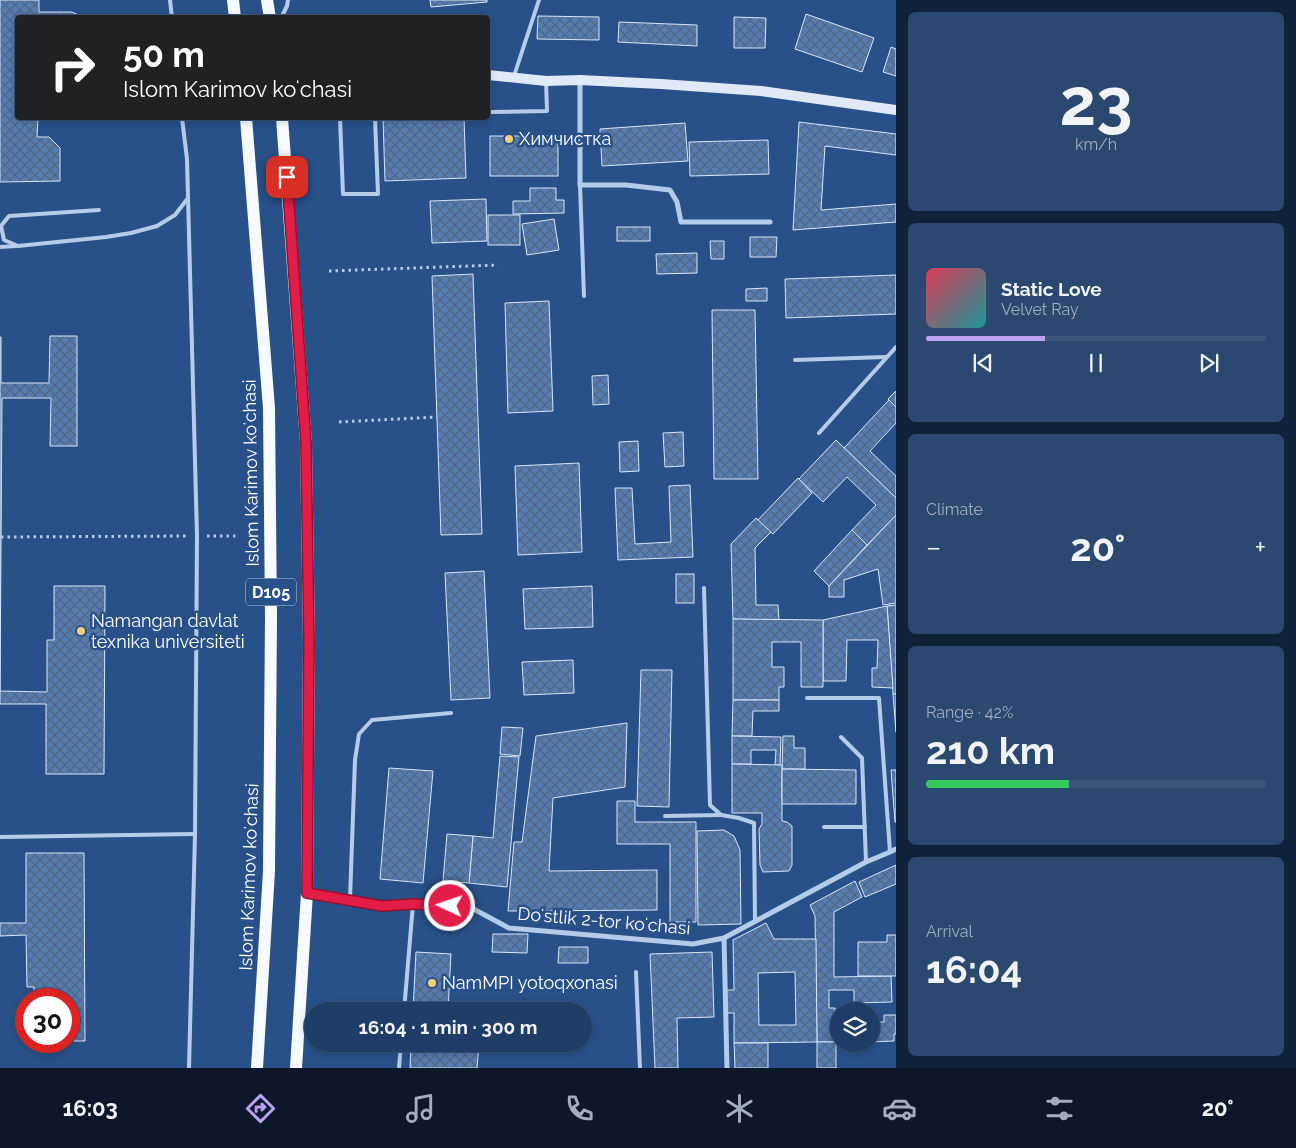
<!DOCTYPE html>
<html lang="en">
<head>
<meta charset="utf-8">
<style>
  body { margin:0; font-family:Raleway,sans-serif; background:#2b4870; color:#f1f3f6; height:100vh; display:flex; flex-direction:column; font-size:19px; white-space:nowrap }
  * { box-sizing:border-box; margin:0 }
  p { font-size:16px; color:#a1aec0 }
  .icon { flex:none; width:28px; height:28px; fill:none; stroke:currentColor; stroke-width:2; stroke-linecap:round; stroke-linejoin:round }
  .map { position:relative; flex:1; overflow:hidden }
  .drawer { display:flex; flex-direction:column; gap:12px; padding:12px; background:#102239; width:400px }
  .drawer>* { flex:none }
  .top-card { position:absolute; left:15px; top:15px; width:475px; height:105px; border-radius:5px; box-shadow:0 2px 8px #0003,0 0 0 1px #3c567b; background:#202124; color:#fff; overflow:hidden }
  .tools { position:absolute; left:830px; top:1002px; display:grid; gap:10px }
  .tools a { display:grid; place-items:center; width:50px; height:50px; border-radius:50%; background:#1e3d67; box-shadow:0 2px 8px #0003,0 0 0 1px #3c567b; font-size:25px }
  .speed { position:absolute; left:15px; top:988px; display:flex; gap:10px; font-size:25px; font-weight:700; text-align:center }
  .speed>* { display:grid; place-content:center; width:65px; height:65px; border-radius:50%; background:#1e3d67; box-shadow:0 2px 8px #0003,0 0 0 1px #3c567b; line-height:1 }
  .speed .limit { border:8px solid #d22; background:#fff; color:#111 }
  .pin { position:absolute; display:grid; place-items:center; width:42px; height:42px; color:#fff; margin:-21px; border-radius:10px; box-shadow:0 2px 8px #0006 }
  .me { position:absolute; width:55px; margin:-28px; rotate:273deg; stroke-linejoin:round; filter:drop-shadow(0 0 4px #0008) }
  .turn { display:flex; align-items:center; gap:18px; height:105px; padding:0 25px; font-size:22px }
  .turn .icon { width:65px; height:65px; stroke-width:2.5 }
  .turn b { display:block; font-size:35px; line-height:42px }
  .big { font-size:38px; font-weight:700; line-height:1.1 }
  .drawer .widget { flex:1; display:flex; flex-direction:column; justify-content:center; gap:8px; min-width:0; padding:0 18px; border-radius:8px; background:#2b4870 }
  .drawer .dial { align-items:center; gap:0 }
  .dial b { font-size:65px; line-height:1 }
  .song { display:flex; align-items:center; gap:15px }
  .cover { width:60px; height:60px; border-radius:8px; background:linear-gradient(135deg,hsl(350 70% 55%),hsl(180 70% 35%)) }
  .played { height:5px; border-radius:2px; background:linear-gradient(90deg,#bca0f2 35%,#3c567b 35%) }
  .keys { display:flex; justify-content:space-around; direction:ltr }
  .heat { display:flex; justify-content:space-between; align-items:center; font-size:28px; direction:ltr }
  .charge { height:8px; border-radius:4px; background:linear-gradient(90deg,#34c759 42%,#3c567b 0) }
  .trip { position:absolute; left:304px; top:1002px; width:288px; height:50px; border-radius:25px; background:#1e3d67; box-shadow:0 2px 8px #0003,0 0 0 1px #3c567b; font-weight:700; line-height:50px; text-align:center }
  .dock { display:flex; height:80px; justify-content:space-around; align-items:center; background:#0c1829; color:#a1aec0 }
  .dock .icon { width:35px; height:35px }
  .dock .active { color:#bca0f2 }
  .dock b { font-size:22px; color:#f1f3f6 }
  main { display:flex; flex:1; min-height:0 }
  .map>svg:first-child { display:block }
</style>
</head>
<body>
<main>
<div class="map">
<svg width="896" height="1068" viewBox="0 0 896 1068">
  <defs>
    <pattern id="building-cross-hatch" width="8" height="8" patternUnits="userSpaceOnUse" patternTransform="scale(1.25)"><rect width="8" height="8" fill="#557db2"/><path d="M0 0l8 8M0 8l8-8" fill="none" stroke="#516784"/></pattern>
  </defs>
  <rect width="100%" height="100%" fill="#285189"/>
  <!-- building -->
  <g fill="url(#building-cross-hatch)" stroke="#d9e6f7" fill-rule="evenodd">
    <polygon points="0,0 39,0 39,12 72,12 85,18 18,18 18,118 38,118 37,137 49,137 60,148 60,181 0,182"/>
    <polygon points="430,0 487,0 487,2 431,7"/>
    <polygon points="806,14 874,38 862,72 795,49"/>
    <polygon points="538,16 599,17 599,40 537,39"/>
    <polygon points="734,17 766,18 765,48 734,48"/>
    <polygon points="619,22 697,25 697,46 618,42"/>
    <polygon points="891,47 896,49 896,76 883,72"/>
    <polygon points="383,118 464,118 466,178 385,181"/>
    <polygon points="799,122 896,134 896,155 825,146 821,210 896,204 896,222 793,230"/>
    <polygon points="685,123 688,161 602,166 600,129"/>
    <rect x="490" y="136" width="68" height="40"/>
    <polygon points="768,140 769,174 690,176 689,142"/>
    <polygon points="530,188 556,188 556,200 564,200 564,213 513,214 513,201 530,201"/>
    <polygon points="486,199 487,241 432,243 430,201"/>
    <rect x="488" y="215" width="32" height="30"/>
    <polygon points="554,219 559,250 527,255 522,224"/>
    <rect x="617" y="227" width="33" height="14"/>
    <polygon points="750,237 777,237 776,257 750,257"/>
    <polygon points="710,241 724,241 724,259 711,259"/>
    <polygon points="697,253 697,273 657,274 656,254"/>
    <polygon points="473,274 482,534 441,535 432,276"/>
    <polygon points="896,275 896,314 786,318 785,279"/>
    <polygon points="767,288 767,301 746,301 746,289"/>
    <polygon points="549,301 553,411 508,413 505,303"/>
    <polygon points="712,310 755,310 758,479 714,479"/>
    <polygon points="50,336 77,336 77,446 50,446 51,398 2,398 0,691 47,692 47,640 54,640 54,586 105,586 104,774 46,774 46,704 0,704 0,337 1,337 1,383 49,383"/>
    <polygon points="608,375 609,404 593,405 592,376"/>
    <polygon points="896,391 896,407 888,399"/>
    <polygon points="889,400 896,407 896,423 870,451 896,476 896,498 844,448"/>
    <polygon points="683,432 684,466 665,467 663,433"/>
    <polygon points="836,440 896,498 896,515 867,545 852,530 876,505 847,477 823,502 799,479"/>
    <polygon points="638,441 639,471 620,472 619,442"/>
    <polygon points="579,463 582,552 518,555 515,466"/>
    <polygon points="798,478 812,493 773,534 758,520"/>
    <polygon points="690,485 693,557 618,560 615,488 632,488 635,544 671,542 669,486"/>
    <polygon points="896,515 896,603 883,605 878,569 844,580 844,597 829,597 829,586"/>
    <polygon points="756,518 771,532 755,548 756,605 778,605 779,620 733,619 731,544"/>
    <polygon points="852,530 867,545 829,586 814,571"/>
    <polygon points="484,571 490,698 451,700 445,573"/>
    <rect x="676" y="574" width="18" height="29"/>
    <polygon points="592,586 593,627 525,629 523,589"/>
    <polygon points="896,605 896,694 893,694 887,606"/>
    <polygon points="887,606 893,688 872,687 872,668 877,668 878,640 847,640 846,681 823,681 823,620"/>
    <polygon points="733,619 823,620 823,687 801,687 801,642 772,642 772,667 784,667 784,687 779,687 779,700 733,700"/>
    <polygon points="573,660 574,693 524,695 522,662"/>
    <polygon points="641,670 672,670 669,807 637,806"/>
    <polygon points="893,694 896,694 896,732"/>
    <polygon points="733,700 779,700 779,711 753,711 752,736 732,736"/>
    <polygon points="627,723 625,787 553,798 549,871 657,870 657,910 508,911 514,842 522,842 536,736"/>
    <polygon points="502,727 523,728 520,756 500,754"/>
    <polygon points="732,736 781,737 780,765 775,765 776,750 751,750 751,764 732,764"/>
    <polygon points="783,736 794,736 794,748 805,748 805,769 782,769"/>
    <polygon points="500,756 519,757 507,887 469,883 473,836 493,838"/>
    <polygon points="732,764 782,765 782,821 787,822 792,826 792,865 789,871 763,872 760,865 759,829 762,824 762,813 732,813"/>
    <polygon points="389,768 433,771 423,883 380,879"/>
    <polygon points="782,769 856,770 856,804 782,804"/>
    <polygon points="891,770 896,770 896,822 895,822"/>
    <polygon points="617,801 635,801 635,822 696,822 696,922 670,922 670,844 617,844"/>
    <polygon points="724,830 734,836 740,850 741,924 698,925 697,831"/>
    <polygon points="447,834 473,836 469,883 443,881"/>
    <polygon points="26,853 84,853 85,1041 69,1041 69,999 34,999 34,987 27,987 26,935 0,936 0,923 26,923"/>
    <polygon points="896,865 896,884 865,897 859,882"/>
    <polygon points="855,881 862,897 834,912 834,977 891,976 892,1002 854,1003 854,990 829,990 829,1008 835,1008 835,1042 817,1042 815,916 810,905"/>
    <path d="M766 923 774 939H816L817 1042 734 1043V1013H726V990H734L733 940ZM795 972 796 1025H759L758 973Z"/>
    <polygon points="493,934 528,934 527,953 492,952"/>
    <polygon points="887,935 896,935 896,976 858,976 858,942 887,942"/>
    <polygon points="559,947 588,947 588,963 558,963"/>
    <polygon points="416,952 451,954 448,1011 413,1011"/>
    <polygon points="712,952 714,1017 677,1018 678,1068 655,1068 650,954"/>
    <polygon points="339,1007 362,1009 361,1011 339,1011"/>
    <polygon points="884,1015 896,1015 896,1034 894,1034 894,1041 871,1042 871,1022 884,1022"/>
    <rect x="817" y="1042" width="19" height="26"/>
    <polygon points="734,1043 768,1043 768,1068 735,1068"/>
    <polygon points="337,1044 360,1044 359,1048 337,1047"/>
    <polygon points="411,1044 479,1044 477,1068 410,1068"/>
  </g>
  <g fill="none" stroke-linecap="round" stroke-linejoin="round">
    <!-- path -->
    <g stroke="#b5cce9" stroke-width="3" stroke-dasharray="2.5 4" stroke-linecap="butt">
      <polyline points="329,271 498,265"/>
      <polyline points="339,422 437,417"/>
      <polyline points="207,536 239,536"/>
      <polyline points="1,537 188,536"/>
    </g>
    <!-- lane -->
    <g stroke="#b5cce9" stroke-width="4">
      <polyline points="170,0 172,18"/>
      <polyline points="281,18 287,6 288,0"/>
      <polyline points="514,76 539,0"/>
      <polyline points="491,112 547,111 546,81"/>
      <polyline points="182,118 187,159 197,536 195,834 189,1068"/>
      <polyline points="340,118 343,194 378,194 375,118"/>
      <polyline points="580,185 584,296"/>
      <polyline points="99,210 9,216 1,226 4,240 18,246 106,237 131,233 157,226 175,215 188,198"/>
      <polyline points="0,247 16,246"/>
      <polyline points="795,360 886,357"/>
      <polyline points="819,433 896,347"/>
      <polyline points="704,588 710,805 721,815 739,818 754,823 755,921"/>
      <polyline points="807,698 879,698 890,852"/>
      <polyline points="841,737 862,758 866,862"/>
      <polyline points="665,816 721,815"/>
      <polyline points="824,827 865,827"/>
      <polyline points="0,837 195,834"/>
      <polyline points="350,899 355,760 359,734 372,720 451,713"/>
      <polyline points="636,972 640,1068"/>
      <polyline points="404,1011 413,904"/>
      <polyline points="399,1068 401,1044"/>
    </g>
    <!-- street -->
    <g stroke="#b5cce9" stroke-width="5">
      <polyline points="580,80 580,185 626,185 670,190 677,202 681,222 770,222"/>
      <polyline points="307,893 381,906 413,904 468,906 509,928 693,944 724,938 866,862 890,852 896,849"/>
      <polyline points="724,938 727,1068"/>
    </g>
    <!-- secondary -->
    <polyline stroke="#dfe9f8" stroke-width="10" points="488,75 546,81 580,80 661,84 761,91 896,110"/>
    <!-- primary -->
    <g stroke="#f7fafe" stroke-width="12">
      <polyline points="233,0 235,18"/>
      <polyline points="267,0 270,18"/>
      <polyline points="246,118 269,408 271,617 269,871 257,1068"/>
      <polyline points="282,118 306,443 309,642 307,893 296,1068"/>
    </g>
  </g>
  <g fill="none" stroke-linecap="round" stroke-linejoin="round">
    <defs>
      <polyline id="route" points="287,177 306,443 309,642 307,893 382,906 413,904 450,906"/>
    </defs>
    <!-- route casing -->
    <use href="#route" stroke="#92132f" stroke-width="12"/>
    <!-- route -->
    <use href="#route" stroke="#e11d48" stroke-width="9"/>
  </g>
  <!-- markers -->
  <g fill="#f1d07b" stroke="#285189" stroke-width="2">
    <circle cx="509" cy="139" r="5"/>
    <circle cx="81" cy="631" r="5"/>
    <circle cx="432" cy="983" r="5"/>
  </g>
  <g text-anchor="middle" stroke-width="5" stroke-linejoin="round" paint-order="stroke">
    <!-- shield labels -->
    <rect fill="#285189" stroke="#becbdc" stroke-width="1" x="246" y="578.5" width="50" height="27" rx="4"/>
    <g font-size="16" font-weight="bold" fill="#fff">
      <text x="271" y="598">D105</text>
    </g>
    <!-- poi labels -->
    <g font-size="18" fill="#fff" stroke="#285189" text-anchor="start">
      <text x="519" y="145">Химчистка</text>
      <text x="91" y="627">Namangan davlat<tspan x="91" dy="21">texnika universiteti</tspan></text>
      <text x="442" y="989">NamMPI yotoqxonasi</text>
    </g>
    <!-- street labels -->
    <g font-size="18" fill="#fff" stroke="#285189">
      <text transform="translate(251 473) rotate(-91)" y="6">Islom Karimov koʻchasi</text>
      <text transform="translate(249 877) rotate(-88)" y="6">Islom Karimov koʻchasi</text>
      <text transform="translate(604 921) rotate(5)" y="6">Doʻstlik 2-tor koʻchasi</text>
    </g>
  </g>
</svg>
<div class="tools">
<a><svg class="icon" aria-label="layers" viewBox="0 0 24 24"><path d="M12 4l9 5-9 5-9-5zM3 14l9 5 9-5"/></svg></a>
</div>
<div class="speed"><div class="limit">30</div></div>
<div class="pin" style="left:287px;top:177px;background:#d93025"><svg class="icon" aria-label="arrive" viewBox="0 0 24 24"><path d="M6 21V4h12l-3 4 3 4H6"/></svg></div>
<svg class="me" style="left:450px;top:906px" viewBox="-20 -20 40 40"><circle r="17" fill="#e11d48" stroke="#fff" stroke-width="3"/><path d="M0-11L8 9 0 5-8 9z" fill="#fff"/></svg>
<div class="trip">16:04 · 1 min · 300 m</div>
<div class="top-card">
<div class="turn"><svg class="icon" aria-label="right" viewBox="0 0 24 24"><path d="M7 20v-9h11M14 6l5 5-5 5"/></svg><div><b>50 m</b>Islom Karimov koʻchasi</div></div>
</div>
</div>
<section class="drawer">
<div class="widget dial"><b>23</b><p>km/h</p></div>
<div class="widget">
<div class="song"><i class="cover"></i><div><b>Static Love</b><p>Velvet Ray</p></div></div>
<div class="played"></div>
<div class="keys"><svg class="icon" aria-label="previous" viewBox="0 0 24 24"><path d="M18 5L8 12l10 7zM5 5v14"/></svg><svg class="icon" aria-label="pause" viewBox="0 0 24 24"><path d="M8 5v14M16 5v14"/></svg><svg class="icon" aria-label="next" viewBox="0 0 24 24"><path d="M6 5l10 7-10 7zM19 5v14"/></svg></div>
</div>
<div class="widget"><p>Climate</p>
<div class="heat"><a>−</a><b class="big">20°</b><a>+</a></div>
</div>
<div class="widget"><p>Range · 42%</p><b class="big">210 km</b><div class="charge"></div></div>
<div class="widget"><p>Arrival</p><b class="big">16:04</b></div>
</section>
</main>
<nav class="dock">
<b>16:03</b>
<svg class="icon active" aria-label="directions" viewBox="0 0 24 24"><path d="M12 3l9 9-9 9-9-9zM9 14v-3h6M13 9l2 2-2 2"/></svg>
<svg class="icon" aria-label="music" viewBox="0 0 24 24"><path d="M9 18V5l10-2v13"/><circle cx="6" cy="18" r="3"/><circle cx="16" cy="16" r="3"/></svg>
<svg class="icon" aria-label="phone" viewBox="0 0 24 24"><path d="M5 4h4l2 5-3 2q2 4 5 5l2-3 5 2v4C11 20 4 13 5 4z"/></svg>
<svg class="icon" aria-label="climate" viewBox="0 0 24 24"><path d="M12 3v18M4 7l16 10M4 17L20 7"/></svg>
<svg class="icon" aria-label="car" viewBox="0 0 24 24"><path d="M5 17H2v-5l4-1 3-4h7l3 4 3 1v5h-3M9 17h6M6 11h13"/><circle cx="7" cy="17" r="2"/><circle cx="17" cy="17" r="2"/></svg>
<svg class="icon" aria-label="filters" viewBox="0 0 24 24"><path d="M4 7h16M4 17h16"/><circle cx="9" cy="7" r="2"/><circle cx="15" cy="17" r="2"/></svg>
<b>20°</b>
</nav>
</body>
</html>
